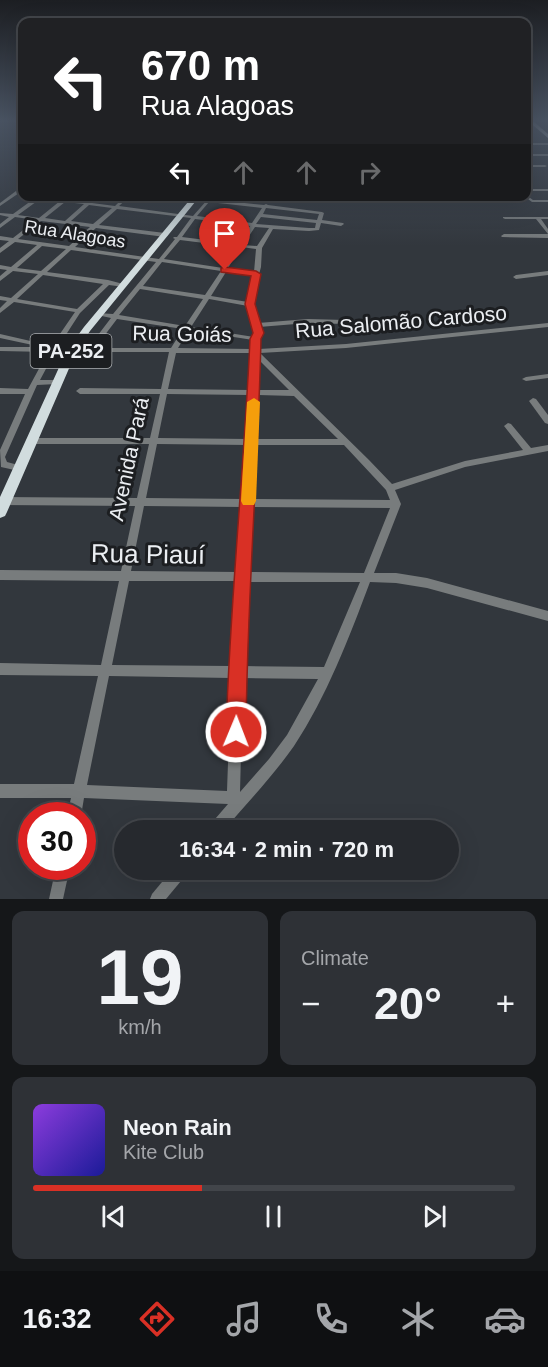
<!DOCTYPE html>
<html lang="en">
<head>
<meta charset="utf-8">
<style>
  body { margin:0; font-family:Helvetica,sans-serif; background:#2e3136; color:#f1f3f6; height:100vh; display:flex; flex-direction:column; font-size:22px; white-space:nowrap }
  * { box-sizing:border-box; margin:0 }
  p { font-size:20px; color:#a4a6aa }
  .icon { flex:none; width:33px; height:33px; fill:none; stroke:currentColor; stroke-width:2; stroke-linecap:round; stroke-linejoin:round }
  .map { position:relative; height:899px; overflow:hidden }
  .sheet { display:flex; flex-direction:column; gap:12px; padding:12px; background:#151719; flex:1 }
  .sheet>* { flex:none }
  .hud { position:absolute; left:18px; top:18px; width:513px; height:183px; border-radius:12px; box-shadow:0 6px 24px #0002,0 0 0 2px #42454a; background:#202124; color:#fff; overflow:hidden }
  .speed { position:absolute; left:18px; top:802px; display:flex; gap:12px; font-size:30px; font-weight:700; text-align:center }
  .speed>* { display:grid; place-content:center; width:78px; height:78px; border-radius:50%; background:#26292e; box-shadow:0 6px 24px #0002,0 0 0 2px #42454a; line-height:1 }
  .speed .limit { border:9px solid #d22; background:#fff; color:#111 }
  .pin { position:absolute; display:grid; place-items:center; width:51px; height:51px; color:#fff; margin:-62px -26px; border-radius:50% 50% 50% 0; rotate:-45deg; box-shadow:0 0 6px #0007 }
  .pin .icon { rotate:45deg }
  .me { position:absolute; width:66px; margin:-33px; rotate:1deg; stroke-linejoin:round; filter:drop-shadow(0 0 4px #0008) }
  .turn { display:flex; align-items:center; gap:21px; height:126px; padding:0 24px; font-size:27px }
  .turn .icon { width:78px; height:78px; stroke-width:2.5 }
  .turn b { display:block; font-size:42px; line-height:51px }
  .lanes { display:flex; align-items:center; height:57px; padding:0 24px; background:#0003; justify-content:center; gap:30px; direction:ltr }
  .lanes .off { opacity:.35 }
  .big { font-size:45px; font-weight:800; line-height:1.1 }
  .sheet .card { flex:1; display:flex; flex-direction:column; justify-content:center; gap:9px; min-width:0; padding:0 21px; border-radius:12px; background:#2e3136 }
  .sheet .dial { align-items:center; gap:0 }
  .dial b { font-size:78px; line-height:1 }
  .song { display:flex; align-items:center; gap:18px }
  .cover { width:72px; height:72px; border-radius:9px; background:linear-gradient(135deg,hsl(270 70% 55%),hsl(240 70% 35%)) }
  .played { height:6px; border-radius:3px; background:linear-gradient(90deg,#d93025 35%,#42454a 35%) }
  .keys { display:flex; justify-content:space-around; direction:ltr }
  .heat { display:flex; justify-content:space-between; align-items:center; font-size:33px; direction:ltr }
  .sheet .tiles { flex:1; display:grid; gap:12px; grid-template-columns:1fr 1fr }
  .card:last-child { grid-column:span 2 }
  .trip { position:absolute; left:114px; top:820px; width:345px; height:60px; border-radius:30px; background:#26292e; box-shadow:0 6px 24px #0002,0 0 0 2px #42454a; font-weight:800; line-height:60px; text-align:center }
  .tab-bar { display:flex; height:96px; justify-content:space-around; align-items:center; background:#0f1012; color:#a4a6aa }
  .tab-bar .icon { width:42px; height:42px }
  .tab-bar .on { color:#d93025 }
  .tab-bar b { font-size:27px; color:#f1f3f6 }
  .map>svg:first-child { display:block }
</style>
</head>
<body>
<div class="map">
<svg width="548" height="899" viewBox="0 0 548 899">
  <rect width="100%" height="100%" fill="#32373d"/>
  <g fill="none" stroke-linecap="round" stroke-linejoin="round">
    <!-- minor -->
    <g fill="#787c7d" fill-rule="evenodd">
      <rect x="526" y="143" width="22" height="2"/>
      <rect x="526" y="154" width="22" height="2"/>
      <polygon points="526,165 545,165 547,166 545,167 526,167"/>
      <polygon points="526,177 530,177 530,178 526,179"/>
      <polygon points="20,188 22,188 22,191 0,206 0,203"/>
      <rect x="526" y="189" width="22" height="2"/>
      <polygon points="526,195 533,200 548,200 548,202 532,202 524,196 526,196"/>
      <path d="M29 196H45L63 199 66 198 68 199 87 202 94 196H99L92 203 115 206 125 196H130L119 206 193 216 208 199 264 205 266 204 268 205 322 212 324 213 322 220 343 223 344 224 341 226 321 223 319 230 309 231 273 229 262 248 261 267 254 293 255 315 258 323 308 319 382 321 385 323 382 325 308 323 259 327 262 335 259 339V349L346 344 548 323V327L346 348 260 353 369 460 392 484 465 461 523 450 504 426 508 423 511 424 531 448 548 445V451L465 467 395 490 401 504 374 573H396L427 578 548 611V621L427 588 396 583 370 582C349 638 327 696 294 746 273 776 247 803 223 831H207L209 826 228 804 84 798 81 816H67L71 798H0V784H74L98 676 0 675V663L101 665 119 581 0 580V570L121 571 135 506 0 505V497L137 498 149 444H30L26 441 30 438H150L160 394H80L76 391 80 388 161 389 169 352H55L40 380H57L61 382 57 384 37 385 5 457 7 462 22 466 23 468 22 470 19 471 1 467 0 450 25 394H0V388L28 389 48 352 0 351V347H42L0 338V334L48 345 49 347H51L75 312 14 302 0 313V308L7 301 0 300V296L11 298 38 274 13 271 0 281V276L7 270 0 269V265L11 267 37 245 15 242 0 253V248L9 241 0 240V236L13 238 36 220 15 217 0 228V224L9 217 0 215V213L13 214 35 198ZM40 199 60 201 39 218 18 215ZM65 202 84 204 65 221 45 218ZM209 202 262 208 252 223 197 216ZM89 205 112 208 93 224 71 221ZM266 208 319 214 317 220 263 214ZM117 209 183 217 191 218 177 237H174L173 238 175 239 159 259 75 247 96 228 165 237 168 235 165 233 99 225ZM261 217 316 223 315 228H309L256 224ZM195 219 250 226 238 244 182 237ZM41 221 90 227 69 246 18 239ZM255 227 269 228 257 246 243 245ZM180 240 236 247 223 268 164 259ZM42 246 66 249 41 271 17 268ZM241 247 256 249 254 272 228 268ZM71 250 156 262 113 314 97 313V315L111 318 88 348 58 347 80 313 109 285 124 287 127 285 108 280 47 272ZM162 262 221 271 205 295 143 286ZM226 272 253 275 248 293V302L211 296ZM43 275 103 284 77 309 17 299ZM140 289 203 299 185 326 119 315ZM209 299 248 306 249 315 256 335 254 337 191 327ZM117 319 183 329 171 348H95ZM189 330 253 340 252 349 178 348ZM176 353H252L250 390 168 389ZM259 360 289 390H258ZM167 394 250 395 248 439 158 438ZM258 395 294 396 338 439H256ZM157 444 248 445 244 499 146 498ZM256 445H344L386 490 390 500 253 499ZM144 506 243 507 239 572 131 571ZM252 507 390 508 364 573 249 572ZM129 581H238L232 666 112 665ZM248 582H360L324 667 243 666ZM109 676 231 678 227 791 87 785ZM243 678 318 679 287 735 269 759 240 792Z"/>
      <polygon points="503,217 548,217 548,219 541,219 548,229 548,238 502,237 501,236 504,234 548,234 536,219 505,219 503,218"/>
      <polygon points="548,271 548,275 516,279 513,277 516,275"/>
      <polygon points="548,374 548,378 526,381 522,379 526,377"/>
      <polygon points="533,398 536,399 548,415 548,424 545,423 529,401"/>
      <polygon points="56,867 70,867 63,899 49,899"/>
      <polygon points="172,870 188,870 186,875 166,899 150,899 152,894"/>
    </g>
    <!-- major -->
    <polygon fill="#b8c1c2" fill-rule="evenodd" points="532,120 548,134 548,138 527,120"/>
    <!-- highway -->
    <polygon fill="#d1dcde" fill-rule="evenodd" points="193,196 200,196 90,331 77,350 7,512 5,516 0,518 0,497 67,350 84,327"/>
  </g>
  <!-- sky -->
  <linearGradient id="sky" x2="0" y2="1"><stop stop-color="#1c1e22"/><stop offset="0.49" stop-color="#495362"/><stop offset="1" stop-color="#495362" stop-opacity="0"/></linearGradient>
  <rect width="548" height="246" fill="url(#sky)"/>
  <!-- route -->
  <path fill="#d93025" stroke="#8d1f18" stroke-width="1.5" d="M225 267 256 271 261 274 255 304 264 333 261 339C258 470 247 601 246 732L243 739 236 742 229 739 226 732C230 601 244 471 250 339L253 333 245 304 251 276 221 272V268Z"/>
  <!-- slow -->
  <polygon fill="#f59e0b" points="254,398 260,402 256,501 254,505 243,505 241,501 247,402"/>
  <g text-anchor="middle" stroke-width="6" stroke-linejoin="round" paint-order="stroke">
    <!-- far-street labels -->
    <g font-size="18" fill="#ebeef2" stroke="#1c1e21">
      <text transform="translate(75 234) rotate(9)" y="6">Rua Alagoas</text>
    </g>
    <!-- shield labels -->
    <rect fill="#1c1e21" stroke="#adb0b3" stroke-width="1.5" x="30.5" y="334" width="81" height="34" rx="4.5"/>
    <g font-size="20" font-weight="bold" fill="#ebeef2">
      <text x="71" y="358">PA-252</text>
    </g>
    <!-- street labels -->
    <g font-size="21" fill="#ebeef2" stroke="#1c1e21">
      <text transform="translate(401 322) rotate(-5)" y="7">Rua Salomão Cardoso</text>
      <text transform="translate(182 334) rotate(1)" y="7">Rua Goiás</text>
      <text transform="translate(129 459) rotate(-78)" y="7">Avenida Pará</text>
    </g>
    <!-- near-street labels -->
    <g font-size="26" fill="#ebeef2" stroke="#1c1e21">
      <text transform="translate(148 554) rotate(1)" y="9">Rua Piauí</text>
    </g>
  </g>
</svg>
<div class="speed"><div class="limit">30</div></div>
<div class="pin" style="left:225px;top:270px;background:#d93025"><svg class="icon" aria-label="arrive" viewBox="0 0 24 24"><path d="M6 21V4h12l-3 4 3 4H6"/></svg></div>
<svg class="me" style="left:236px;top:732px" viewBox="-20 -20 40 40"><circle r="17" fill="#d93025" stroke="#fff" stroke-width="3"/><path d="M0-11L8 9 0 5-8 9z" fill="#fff"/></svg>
<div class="trip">16:34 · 2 min · 720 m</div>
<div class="hud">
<div class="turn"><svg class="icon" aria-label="left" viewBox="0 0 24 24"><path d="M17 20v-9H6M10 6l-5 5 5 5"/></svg><div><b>670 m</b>Rua Alagoas</div></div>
<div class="lanes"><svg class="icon" aria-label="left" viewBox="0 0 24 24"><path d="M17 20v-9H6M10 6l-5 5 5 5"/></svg><svg class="icon off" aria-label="ahead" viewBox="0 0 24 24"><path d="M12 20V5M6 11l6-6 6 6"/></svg><svg class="icon off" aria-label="ahead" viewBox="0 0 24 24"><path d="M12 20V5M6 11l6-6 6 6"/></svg><svg class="icon off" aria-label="right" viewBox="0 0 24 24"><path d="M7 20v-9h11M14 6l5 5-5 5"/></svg></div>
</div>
</div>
<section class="sheet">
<div class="tiles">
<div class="card dial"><b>19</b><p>km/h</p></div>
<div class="card"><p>Climate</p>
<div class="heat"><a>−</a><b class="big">20°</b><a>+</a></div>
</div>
<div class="card">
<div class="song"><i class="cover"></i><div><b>Neon Rain</b><p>Kite Club</p></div></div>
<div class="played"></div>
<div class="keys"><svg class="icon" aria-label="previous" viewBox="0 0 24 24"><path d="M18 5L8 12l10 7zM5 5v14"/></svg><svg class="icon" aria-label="pause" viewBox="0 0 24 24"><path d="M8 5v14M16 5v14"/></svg><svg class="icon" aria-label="next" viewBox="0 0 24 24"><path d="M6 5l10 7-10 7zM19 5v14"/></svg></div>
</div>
</div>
</section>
<nav class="tab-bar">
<b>16:32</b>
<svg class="icon on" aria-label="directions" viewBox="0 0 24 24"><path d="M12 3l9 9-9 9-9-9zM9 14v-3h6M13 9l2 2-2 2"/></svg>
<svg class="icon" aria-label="music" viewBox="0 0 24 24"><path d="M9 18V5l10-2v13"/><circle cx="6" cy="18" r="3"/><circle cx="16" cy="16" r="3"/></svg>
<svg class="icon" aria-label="phone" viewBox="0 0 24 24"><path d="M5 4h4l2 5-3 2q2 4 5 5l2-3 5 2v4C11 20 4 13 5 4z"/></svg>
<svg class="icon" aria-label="climate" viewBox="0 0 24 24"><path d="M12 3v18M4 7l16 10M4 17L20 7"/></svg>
<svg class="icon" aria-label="car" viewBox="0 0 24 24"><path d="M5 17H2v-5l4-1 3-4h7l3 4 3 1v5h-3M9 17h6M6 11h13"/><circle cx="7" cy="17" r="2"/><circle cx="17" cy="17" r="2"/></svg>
</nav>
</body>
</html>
